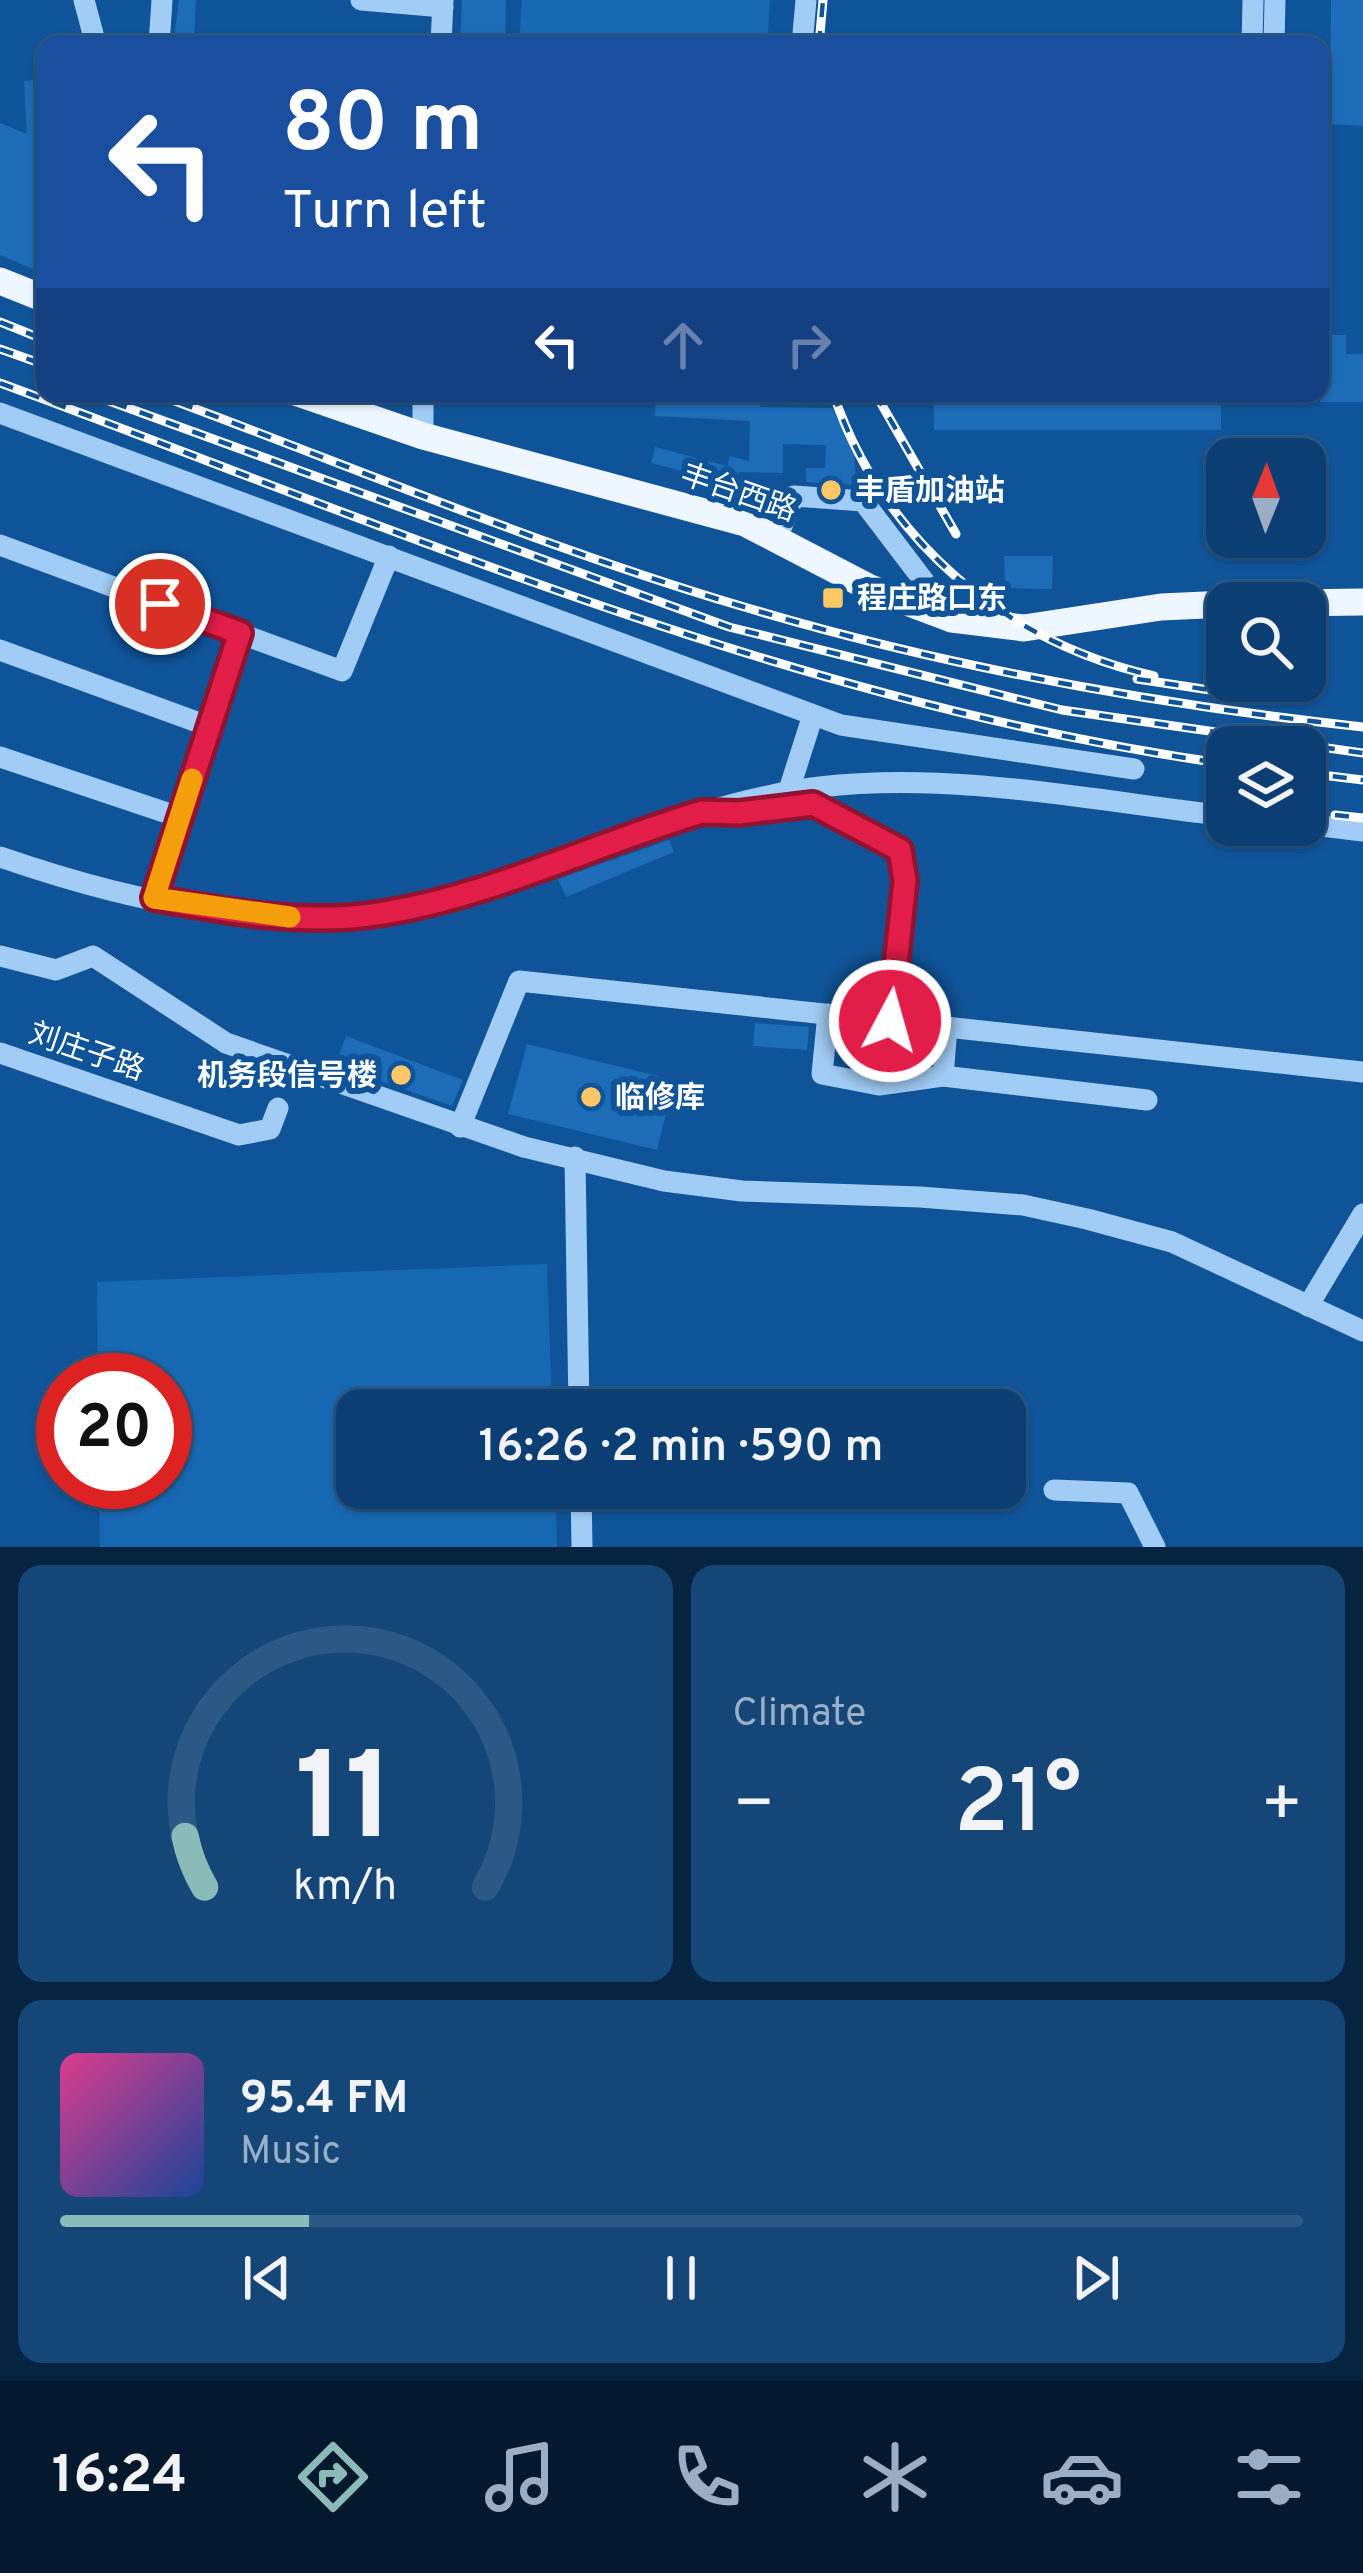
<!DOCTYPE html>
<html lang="en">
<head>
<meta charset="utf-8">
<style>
  body { margin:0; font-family:Overpass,"Noto Sans SC",sans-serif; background:#144678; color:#f1f3f6; height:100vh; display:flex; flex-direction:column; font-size:45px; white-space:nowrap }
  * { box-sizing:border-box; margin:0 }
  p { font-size:39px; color:#9aafc4 }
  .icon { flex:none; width:66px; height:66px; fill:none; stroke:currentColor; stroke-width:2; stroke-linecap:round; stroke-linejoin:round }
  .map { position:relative; height:1547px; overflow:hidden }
  .sheet { display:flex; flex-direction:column; gap:18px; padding:18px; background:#06233f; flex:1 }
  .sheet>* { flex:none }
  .hud { position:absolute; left:36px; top:36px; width:1293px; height:366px; border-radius:24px; box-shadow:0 3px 9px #0004,0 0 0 3px #2b5885; background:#1a4fa0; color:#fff; overflow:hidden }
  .needle { width:78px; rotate:1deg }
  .fabs { position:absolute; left:1206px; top:438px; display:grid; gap:24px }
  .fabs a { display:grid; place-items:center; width:120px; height:120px; border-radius:24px; background:#0b3f73; box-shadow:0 3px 9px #0004,0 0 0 3px #2b5885; font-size:60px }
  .speed { position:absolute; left:36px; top:1353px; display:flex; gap:24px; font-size:60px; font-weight:700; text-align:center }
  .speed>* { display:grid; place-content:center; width:156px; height:156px; border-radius:50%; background:#0b3f73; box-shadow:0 3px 9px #0004,0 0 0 3px #2b5885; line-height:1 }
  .speed .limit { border:18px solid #d22; background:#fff; color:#111 }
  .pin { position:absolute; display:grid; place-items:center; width:102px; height:102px; color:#fff; margin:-51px; border:6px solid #fff; border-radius:50%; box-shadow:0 3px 12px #0007 }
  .me { position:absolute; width:132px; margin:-66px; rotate:6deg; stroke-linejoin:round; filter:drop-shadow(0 0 9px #0008) }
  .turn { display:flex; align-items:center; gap:42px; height:252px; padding:0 48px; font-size:54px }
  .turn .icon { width:156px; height:156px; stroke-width:2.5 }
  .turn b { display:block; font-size:84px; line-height:102px }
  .lanes { display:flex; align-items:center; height:114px; padding:0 48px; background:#0003; justify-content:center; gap:60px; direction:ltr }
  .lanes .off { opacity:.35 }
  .big { font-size:90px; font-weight:600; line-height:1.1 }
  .sheet .card { flex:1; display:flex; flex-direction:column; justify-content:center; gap:18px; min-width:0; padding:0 42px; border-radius:24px; background:#144678 }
  .sheet .dial { align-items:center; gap:0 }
  .dial svg { height:312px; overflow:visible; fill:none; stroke:#2b5885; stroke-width:7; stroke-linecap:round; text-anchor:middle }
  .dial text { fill:#f1f3f6; stroke:none }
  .song { display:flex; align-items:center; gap:36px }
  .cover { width:144px; height:144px; border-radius:18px; background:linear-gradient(135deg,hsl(330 70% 55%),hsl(220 70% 35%)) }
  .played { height:12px; border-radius:6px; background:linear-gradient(90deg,#8bbbb9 20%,#2b5885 20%) }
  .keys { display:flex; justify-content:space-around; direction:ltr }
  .heat { display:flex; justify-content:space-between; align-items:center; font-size:66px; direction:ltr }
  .sheet .tiles { flex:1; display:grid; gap:18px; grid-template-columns:1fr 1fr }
  .card:last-child { grid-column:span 2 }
  .trip { position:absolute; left:336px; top:1389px; width:690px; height:120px; border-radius:24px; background:#0b3f73; box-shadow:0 3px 9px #0004,0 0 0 3px #2b5885; font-weight:600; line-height:120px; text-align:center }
  .tab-bar { display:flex; height:192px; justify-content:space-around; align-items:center; background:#04192e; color:#9aafc4 }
  .tab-bar .icon { width:84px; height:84px }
  .tab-bar .on { color:#8bbbb9 }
  .tab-bar b { font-size:54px; color:#f1f3f6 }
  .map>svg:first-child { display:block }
</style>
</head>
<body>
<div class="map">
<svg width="1363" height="1547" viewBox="0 0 1363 1547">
  <rect width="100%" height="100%" fill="#0f5499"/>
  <!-- green -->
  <g fill="#1768b3">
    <polygon points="522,0 770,0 767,45 519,45"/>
    <polygon points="547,1264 552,1410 357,1410 357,1488 555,1488 557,1547 100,1547 99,1482 165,1482 165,1380 98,1380 97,1282"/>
  </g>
  <!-- building -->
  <g fill="#1d6cb8">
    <polygon points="179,0 196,0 194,40 174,39"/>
    <polygon points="462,0 506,0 505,45 460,45"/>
    <polygon points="1331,0 1363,0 1363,126 1330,124"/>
    <polygon points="45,79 45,274 0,255 0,123 27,134 24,81"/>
    <polygon points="1320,335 1346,335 1346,354 1363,354 1363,402 1320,402"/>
    <polygon points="656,393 761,393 760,407 832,408 854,452 856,485 806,482 806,468 825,468 826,445 783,444 783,473 739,472 736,485 651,463 655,447 727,466 730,456 749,461 750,421 655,416"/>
    <rect x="934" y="393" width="287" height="37"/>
    <polygon points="1004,556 1053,556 1052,589 1005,588"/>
    <polygon points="669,840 674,852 566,897 558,879"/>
    <polygon points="755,1023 809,1027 807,1050 753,1046"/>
    <polygon points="346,1036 463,1080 452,1106 335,1065"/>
    <polygon points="527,1044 674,1080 657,1150 508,1114"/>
  </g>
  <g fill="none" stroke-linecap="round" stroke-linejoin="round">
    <!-- minor -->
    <g stroke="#a1ccf5" stroke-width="21">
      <polyline points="84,0 96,45"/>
      <polyline points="361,0 443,7"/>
      <polyline points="159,45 162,0"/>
      <polyline points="441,45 443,0"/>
      <polyline points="802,45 806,0"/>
      <polyline points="1252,45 1253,0"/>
      <polyline points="1274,45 1275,0"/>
      <polyline points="0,413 841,725 1134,769"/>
      <polyline points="423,436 423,393"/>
      <polyline points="778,536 794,496 863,501 952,618"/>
      <polyline points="0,545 342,671 389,556"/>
      <polyline points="0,650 208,726"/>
      <polyline points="0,757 179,817"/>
      <polyline points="788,793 813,715"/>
      <polyline points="786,804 813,804 900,850 905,881 890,1021"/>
      <polyline points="1305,824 1363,831"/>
      <path d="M0 857C133 903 289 938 428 905 561 872 682 804 820 787 953 771 1095 801 1227 816"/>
      <polyline points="154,899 240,633"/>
      <polyline points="0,956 56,970 93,956 226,1043 524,1147 664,1181 742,1191 920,1197 1023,1205 1087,1219 1172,1242 1363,1331"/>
      <polyline points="828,1014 822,1074 879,1085 943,1076 1147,1100"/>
      <polyline points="0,1053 239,1135 270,1129 278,1108"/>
      <polyline points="943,1076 947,1027"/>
      <polyline points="460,1127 519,981 1363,1072"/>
      <polyline points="575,1157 579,1410"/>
      <polyline points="1308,1306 1363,1214"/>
      <polyline points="581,1488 582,1547"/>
      <polyline points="1054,1490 1128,1493 1155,1547"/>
    </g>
    <!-- major -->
    <g stroke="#eef6ff" stroke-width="27">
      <polyline points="0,281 45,299"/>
      <polyline points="298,393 423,436 745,523 870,588 952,619 1024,628 1161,607 1227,604"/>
      <polyline points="1289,603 1363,602"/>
    </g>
    <defs>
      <g id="rail">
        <polyline points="819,45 823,0"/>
        <polyline points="0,322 45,340"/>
        <polyline points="0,349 45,365"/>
        <path d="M0 383C402 531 800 705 1227 764"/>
        <polyline points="87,393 729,627 1062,710 1363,753"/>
        <path d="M153 393C346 464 544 548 741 606 944 667 1152 704 1363 727"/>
        <path d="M833 393C883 540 1004 642 1154 676"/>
        <polyline points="875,393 956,534"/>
        <polyline points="1137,679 1256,697"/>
        <polyline points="1305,773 1363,780"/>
        <polyline points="1335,815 1363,818"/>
      </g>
    </defs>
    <!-- rail casing -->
    <use href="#rail" stroke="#fff" stroke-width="9"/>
    <!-- rail -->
    <use href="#rail" stroke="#0f5499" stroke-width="4.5" stroke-dasharray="14" stroke-linecap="butt"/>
  </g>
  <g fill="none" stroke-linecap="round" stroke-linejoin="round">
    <defs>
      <path id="route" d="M160 604 240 633 154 898C229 912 308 926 384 913 494 895 597 843 702 812L739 813 813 804 900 850 905 881 890 1021"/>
    </defs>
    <!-- route casing -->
    <use href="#route" stroke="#92132f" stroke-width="30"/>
    <!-- route -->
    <use href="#route" stroke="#e11d48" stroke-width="21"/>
    <!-- slow -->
    <polyline stroke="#f59e0b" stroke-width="21" points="192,779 154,898 290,917"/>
  </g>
  <!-- markers -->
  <g fill="#ffc864" stroke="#0f5499" stroke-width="4.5">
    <circle cx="831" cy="490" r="12"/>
    <rect x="821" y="586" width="24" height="24" rx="6"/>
    <circle cx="401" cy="1075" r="12"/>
    <circle cx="591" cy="1097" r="12"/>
  </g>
  <g text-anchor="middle" stroke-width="12" stroke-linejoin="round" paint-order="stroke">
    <!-- poi labels -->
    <g font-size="30" font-weight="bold" fill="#fff" stroke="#0f5499" text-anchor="start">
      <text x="855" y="500">丰盾加油站</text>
      <text x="857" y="608">程庄路口东</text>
      <text x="377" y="1085" text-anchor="end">机务段信号楼</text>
      <text x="615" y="1107">临修库</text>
    </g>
    <!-- street labels -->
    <g font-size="30" fill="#fff" stroke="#0f5499">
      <text transform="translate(739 492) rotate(19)" y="10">丰台西路</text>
      <text transform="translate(87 1051) rotate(19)" y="10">刘庄子路</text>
    </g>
  </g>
</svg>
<div class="fabs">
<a><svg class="needle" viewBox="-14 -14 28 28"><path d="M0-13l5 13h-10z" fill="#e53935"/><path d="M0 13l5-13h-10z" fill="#9aafc4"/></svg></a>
<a><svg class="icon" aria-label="search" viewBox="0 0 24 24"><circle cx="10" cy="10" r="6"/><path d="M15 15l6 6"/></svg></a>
<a><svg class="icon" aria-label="layers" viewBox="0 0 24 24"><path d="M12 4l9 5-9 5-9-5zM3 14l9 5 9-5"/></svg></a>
</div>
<div class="speed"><div class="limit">20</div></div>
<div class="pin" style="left:160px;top:604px;background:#d93025"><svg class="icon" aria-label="arrive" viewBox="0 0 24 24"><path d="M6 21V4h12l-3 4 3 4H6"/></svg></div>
<svg class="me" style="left:890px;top:1021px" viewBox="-20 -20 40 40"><circle r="17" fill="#e11d48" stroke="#fff" stroke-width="3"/><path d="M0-11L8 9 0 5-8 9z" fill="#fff"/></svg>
<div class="trip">16:26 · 2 min · 590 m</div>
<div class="hud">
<div class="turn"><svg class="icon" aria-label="left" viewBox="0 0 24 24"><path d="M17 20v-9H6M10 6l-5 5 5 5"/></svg><div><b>80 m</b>Turn left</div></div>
<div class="lanes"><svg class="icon" aria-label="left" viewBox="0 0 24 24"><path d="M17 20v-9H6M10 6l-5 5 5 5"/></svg><svg class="icon off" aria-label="ahead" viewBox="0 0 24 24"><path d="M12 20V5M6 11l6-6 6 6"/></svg><svg class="icon off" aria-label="right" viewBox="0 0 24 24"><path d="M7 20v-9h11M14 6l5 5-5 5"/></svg></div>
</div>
</div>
<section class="sheet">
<div class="tiles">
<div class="card dial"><svg viewBox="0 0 100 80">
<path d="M14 69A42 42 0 1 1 86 69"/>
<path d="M14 69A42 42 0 0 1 9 56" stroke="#8bbbb9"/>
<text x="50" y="56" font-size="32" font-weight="700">11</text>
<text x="50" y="72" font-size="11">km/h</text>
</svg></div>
<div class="card"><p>Climate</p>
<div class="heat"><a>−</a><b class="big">21°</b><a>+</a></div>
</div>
<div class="card">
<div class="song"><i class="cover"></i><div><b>95.4 FM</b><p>Music</p></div></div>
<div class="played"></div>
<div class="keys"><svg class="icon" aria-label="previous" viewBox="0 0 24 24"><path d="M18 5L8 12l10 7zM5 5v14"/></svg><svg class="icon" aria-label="pause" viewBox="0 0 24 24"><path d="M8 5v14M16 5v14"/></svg><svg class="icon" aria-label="next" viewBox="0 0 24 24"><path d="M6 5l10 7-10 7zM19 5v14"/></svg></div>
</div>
</div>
</section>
<nav class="tab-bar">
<b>16:24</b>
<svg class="icon on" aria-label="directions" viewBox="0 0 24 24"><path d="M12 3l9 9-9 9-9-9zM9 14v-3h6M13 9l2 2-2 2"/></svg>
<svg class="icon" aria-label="music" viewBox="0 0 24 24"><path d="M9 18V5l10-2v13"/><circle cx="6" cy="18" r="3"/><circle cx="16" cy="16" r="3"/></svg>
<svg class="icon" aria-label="phone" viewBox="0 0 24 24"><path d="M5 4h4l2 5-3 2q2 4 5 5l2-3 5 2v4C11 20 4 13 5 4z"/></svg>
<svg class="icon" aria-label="climate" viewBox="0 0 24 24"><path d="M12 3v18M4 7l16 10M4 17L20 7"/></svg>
<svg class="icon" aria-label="car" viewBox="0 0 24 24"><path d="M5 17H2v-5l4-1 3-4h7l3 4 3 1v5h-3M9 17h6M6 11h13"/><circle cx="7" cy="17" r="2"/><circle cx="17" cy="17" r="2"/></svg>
<svg class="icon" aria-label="filters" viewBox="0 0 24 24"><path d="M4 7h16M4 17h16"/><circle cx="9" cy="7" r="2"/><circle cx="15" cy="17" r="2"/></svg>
</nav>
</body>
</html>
